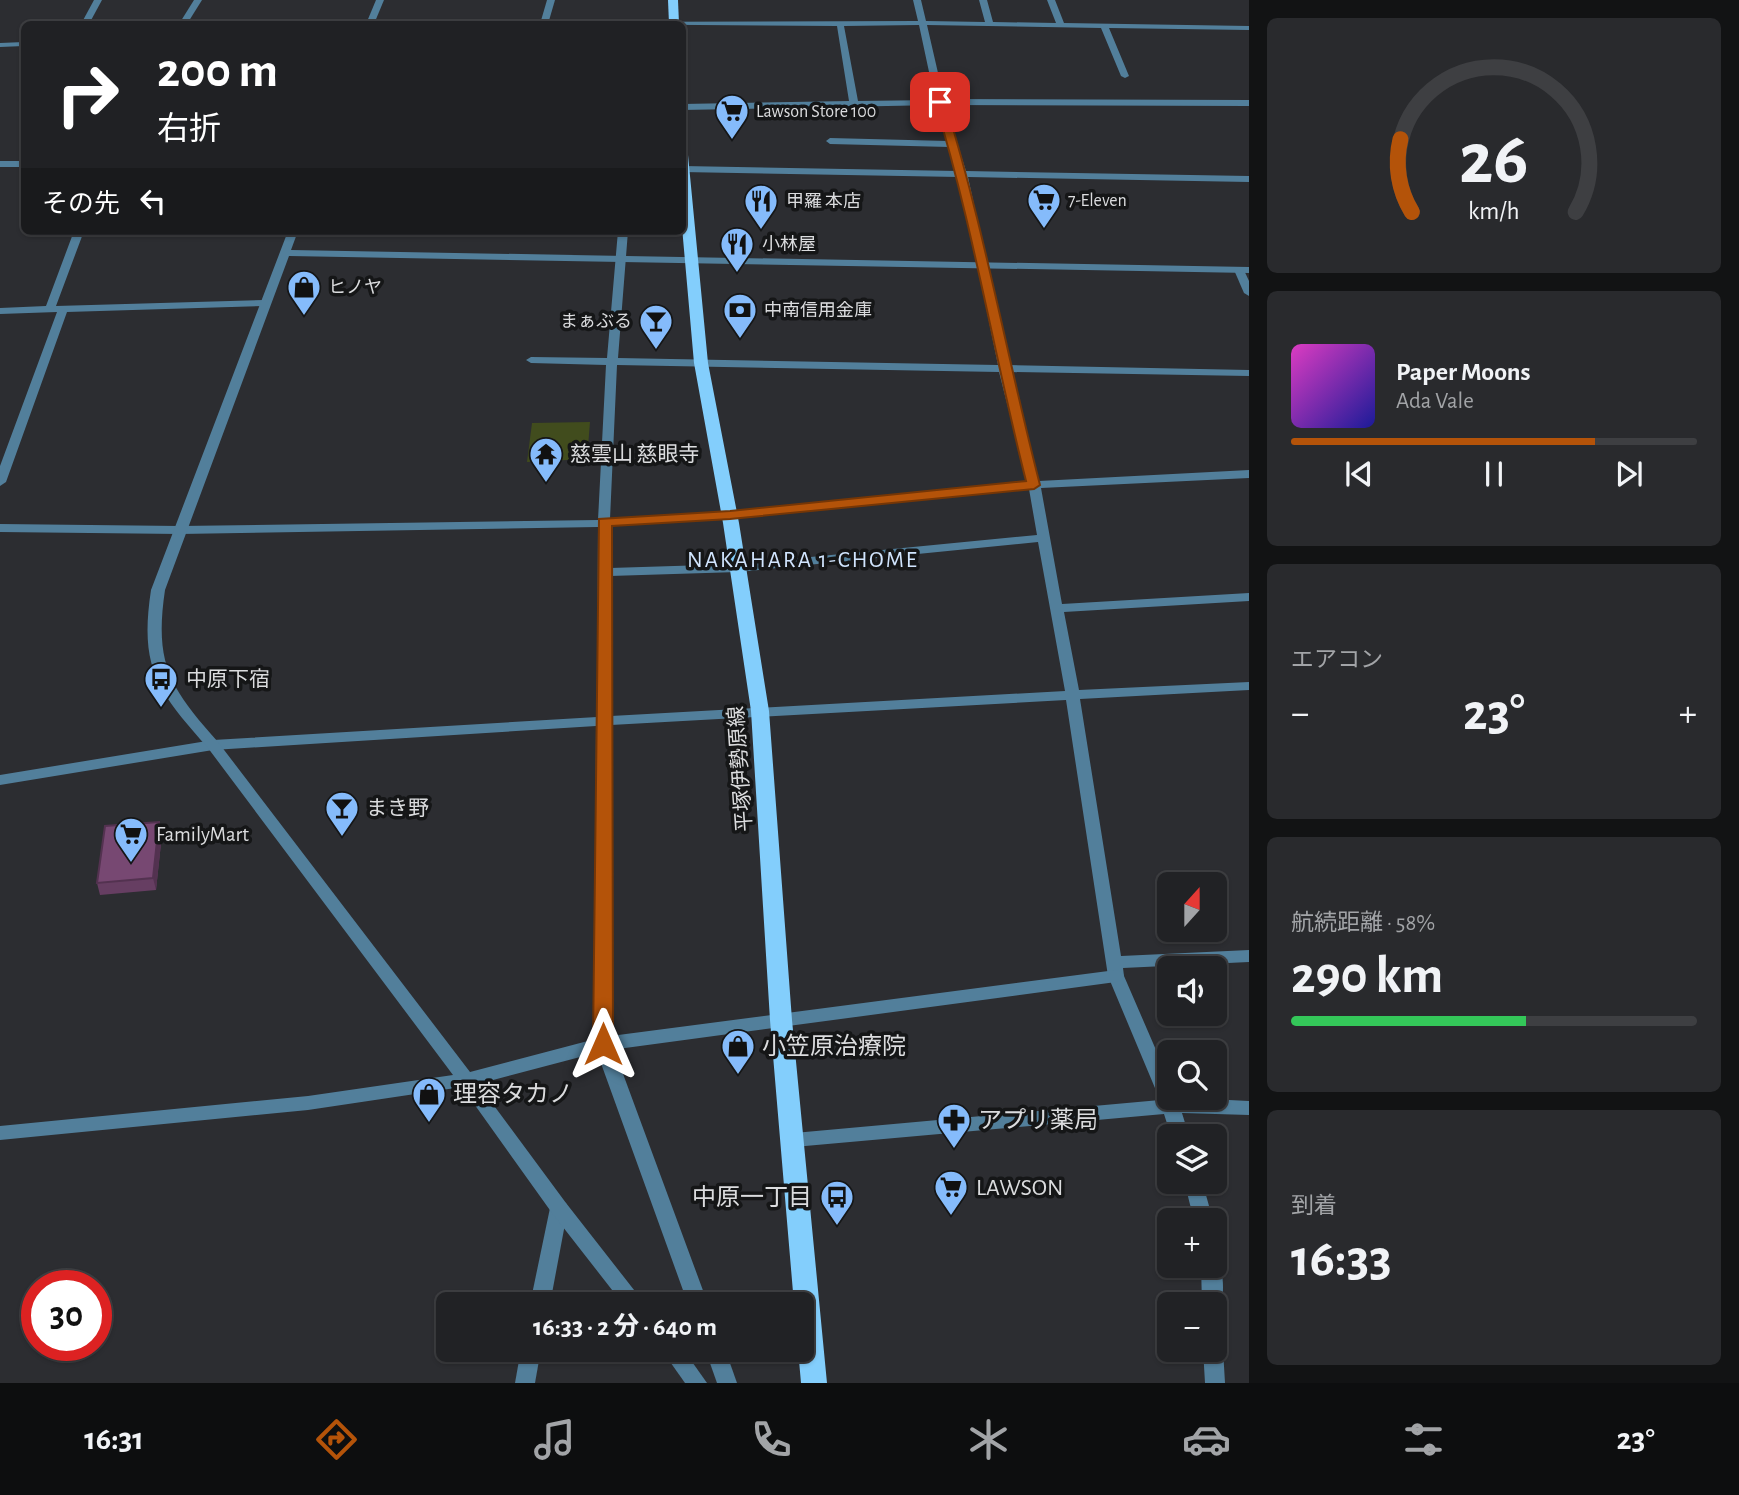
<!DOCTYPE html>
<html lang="ja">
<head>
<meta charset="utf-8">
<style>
  body { margin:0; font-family:"Alegreya Sans","Noto Sans JP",sans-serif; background:#292a2d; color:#f1f3f6; height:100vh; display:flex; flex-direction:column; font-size:26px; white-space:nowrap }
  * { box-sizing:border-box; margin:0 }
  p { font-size:23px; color:#a2a4a7 }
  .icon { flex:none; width:38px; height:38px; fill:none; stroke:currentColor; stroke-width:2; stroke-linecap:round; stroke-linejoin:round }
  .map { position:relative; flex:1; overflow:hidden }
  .sheet { display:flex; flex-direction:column; gap:18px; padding:18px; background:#121314; width:490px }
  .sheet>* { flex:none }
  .hud { position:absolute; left:21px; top:21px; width:665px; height:214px; border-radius:10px; box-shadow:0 2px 5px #0004,0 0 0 2px #3e3f42; background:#202124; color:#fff; overflow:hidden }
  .needle { width:46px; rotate:21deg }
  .tools { position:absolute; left:1157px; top:872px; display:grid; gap:14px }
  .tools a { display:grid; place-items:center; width:70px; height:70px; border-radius:10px; background:#212225; box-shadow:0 2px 5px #0004,0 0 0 2px #3e3f42; font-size:35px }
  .speed { position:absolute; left:21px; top:1270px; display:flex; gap:14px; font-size:35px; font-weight:700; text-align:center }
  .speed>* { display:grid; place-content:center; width:91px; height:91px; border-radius:50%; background:#212225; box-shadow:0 2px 5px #0004,0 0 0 2px #3e3f42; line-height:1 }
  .speed .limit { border:10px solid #d22; background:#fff; color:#111 }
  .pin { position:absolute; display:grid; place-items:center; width:60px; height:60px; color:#fff; margin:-30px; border-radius:14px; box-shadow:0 4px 10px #0006 }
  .me { position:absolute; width:77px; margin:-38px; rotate:0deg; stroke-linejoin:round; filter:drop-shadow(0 0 5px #0008) }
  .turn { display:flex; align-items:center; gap:24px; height:147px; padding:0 21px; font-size:32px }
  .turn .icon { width:91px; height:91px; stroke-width:2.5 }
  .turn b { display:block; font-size:49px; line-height:60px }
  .then { display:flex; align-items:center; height:66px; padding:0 21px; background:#0003; gap:14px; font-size:26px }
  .big { font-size:52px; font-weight:700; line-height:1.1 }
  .sheet .widget { flex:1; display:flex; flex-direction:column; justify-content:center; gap:10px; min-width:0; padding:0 24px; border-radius:10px; background:#292a2d }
  .sheet .dial { align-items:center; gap:0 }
  .dial svg { height:182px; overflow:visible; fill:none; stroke:#3e3f42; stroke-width:7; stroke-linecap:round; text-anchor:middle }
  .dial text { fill:#f1f3f6; stroke:none }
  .song { display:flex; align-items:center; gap:21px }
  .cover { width:84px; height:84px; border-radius:10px; background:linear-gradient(135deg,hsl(310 70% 55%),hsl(240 70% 35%)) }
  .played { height:7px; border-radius:4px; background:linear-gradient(90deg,#b45309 75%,#3e3f42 75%) }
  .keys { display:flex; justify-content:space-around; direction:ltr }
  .heat { display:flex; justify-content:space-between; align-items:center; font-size:38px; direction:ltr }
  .charge { height:10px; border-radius:5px; background:linear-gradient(90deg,#34c759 58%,#3e3f42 0) }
  .trip { position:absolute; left:436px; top:1292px; width:378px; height:70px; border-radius:10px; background:#212225; box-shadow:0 2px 5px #0004,0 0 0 2px #3e3f42; font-weight:700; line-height:70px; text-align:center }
  .tabs { display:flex; height:112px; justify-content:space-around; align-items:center; background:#0d0e0f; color:#a2a4a7 }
  .tabs .icon { width:49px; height:49px }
  .tabs .current { color:#b45309 }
  .tabs b { font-size:32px; color:#f1f3f6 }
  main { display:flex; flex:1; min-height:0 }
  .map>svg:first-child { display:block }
</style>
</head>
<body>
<main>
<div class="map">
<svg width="1249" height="1383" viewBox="0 0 1249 1383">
  <rect width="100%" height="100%" fill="#2c2d31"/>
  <!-- green -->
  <polygon fill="#414c1d" points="590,422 587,459 527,462 532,423"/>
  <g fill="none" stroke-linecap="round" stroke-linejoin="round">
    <!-- minor -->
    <g fill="#527f9b" fill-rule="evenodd">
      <polygon points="94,0 102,0 89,24 81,24"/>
      <polygon points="194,0 202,0 187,24 179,24"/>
      <polygon points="547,0 555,0 548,24 540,24"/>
      <path d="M913 0H921L926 21 985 22 979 0H987L993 22 1056 23 1047 0H1055L1064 23 1249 26V30L1109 28 1129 76 1125 78 1121 76 1101 28 927 25 944 99 1249 100V106L945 105 966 171 1249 176V182L968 177 1009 365 1249 370V376L1010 372 1039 481 1249 470V478L1041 488 1062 604 1249 593V601L1064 612 1079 690 1249 682V690L1080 699 1121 956 1249 950V962L1123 968 1124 976 1169 1080V1097L1249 1101V1115L1182 1113 1189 1136H1171L1164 1114 794 1147 788 1145 785 1140 788 1135 794 1133 1160 1100 1108 976 1066 700 611 725 612 1044 708 1304H688L594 1044 596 726 213 750 0 785V775L213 740 597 717 598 527 180 534 0 532V524L180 526 598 520 606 365 531 363 526 360 531 357 607 358 618 231H628L618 358 998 365 959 177 682 172 683 166 957 171 950 147 830 144 826 141 830 138 948 141 937 105 682 110V104L849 101 837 26 565 24 569 22 918 21ZM919 25 935 100 858 101 844 26ZM617 365 999 372 1027 482 729 511 610 519ZM1029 489 1037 535 738 564 610 568V526L729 519ZM1038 542 1065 691 611 716 610 576 738 572Z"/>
      <polygon points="24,42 24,46 0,47 0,43"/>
      <polygon points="74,231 84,231 56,306 264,300 269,303 264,306 67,312 6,482 0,486 0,466 57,312 0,314 0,308 46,306"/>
      <polygon points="1239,267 1243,268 1249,281 1249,296 1244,293 1234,270"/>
      <polygon points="1184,1181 1202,1181 1213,1220 1194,1220"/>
      <polygon points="559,1200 566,1203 568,1208 550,1304 530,1304 550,1208 552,1203"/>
      <path d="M1214 1258C1225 1266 1225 1298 1219 1310L1214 1312V1304H1202L1201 1265H1214Z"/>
      <polygon points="1214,1341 1220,1343 1223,1349 1225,1383 1205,1383 1203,1349 1214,1349"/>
      <polygon points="521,1349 541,1349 535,1383 515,1383"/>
      <polygon points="705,1349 725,1349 737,1383 717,1383"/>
    </g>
    <!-- tertiary -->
    <g fill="#527f9b" fill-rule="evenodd">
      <polygon points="376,0 384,0 374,24 366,24"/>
      <rect x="0" y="161" width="24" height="6"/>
      <path d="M288 231H298L291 250 1249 267V273L289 256 165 590C154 664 170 688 218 742L470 1072 603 1037 1116 970 1122 972 1124 976 1122 980 1116 982 603 1051 478 1084 566 1203 645 1304H623L552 1213 462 1087 308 1110 0 1140V1126L308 1096 453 1075 208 748C158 691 139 669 151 590Z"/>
      <polygon points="661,1349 683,1349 707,1383 685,1383"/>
    </g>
    <!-- primary -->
    <g fill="#83cefc" fill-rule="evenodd">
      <polygon points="668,0 678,0 679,24 669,24"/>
      <polygon points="682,152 688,155 708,363 739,523 769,711 792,1020 827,1383 801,1383 798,1349 802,1349 802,1304 794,1304 770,1020 751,711 723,523 694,363 682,227"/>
    </g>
  </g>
  <!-- wall -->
  <polygon fill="#663e62" points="159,822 162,834 156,890 100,895 97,883"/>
  <!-- shaded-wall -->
  <polygon fill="#533250" points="159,822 162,834 156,890 153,878"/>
  <!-- building -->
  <polygon fill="#774872" stroke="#533250" stroke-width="2" points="159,822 153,878 97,883 105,826"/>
  <!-- route -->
  <path fill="#b45309" stroke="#753606" stroke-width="2" d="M940 99 945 102C984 227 1007 357 1040 485L1034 489 730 519 612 526 613 1044 610 1050 603 1052 596 1050 593 1044 599 519 730 511 1026 481C994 355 973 226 935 102Z"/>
  <!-- icons -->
  <defs>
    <symbol id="supermarket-pin" viewBox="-11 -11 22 30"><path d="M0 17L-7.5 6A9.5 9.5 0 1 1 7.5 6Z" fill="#85bbfb" stroke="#151617"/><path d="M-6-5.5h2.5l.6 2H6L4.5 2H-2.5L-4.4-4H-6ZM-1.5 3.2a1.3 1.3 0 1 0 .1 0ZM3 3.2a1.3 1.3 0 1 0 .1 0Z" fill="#111"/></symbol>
    <symbol id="restaurant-pin" viewBox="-11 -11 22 30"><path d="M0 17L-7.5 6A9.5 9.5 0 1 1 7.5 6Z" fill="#85bbfb" stroke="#151617"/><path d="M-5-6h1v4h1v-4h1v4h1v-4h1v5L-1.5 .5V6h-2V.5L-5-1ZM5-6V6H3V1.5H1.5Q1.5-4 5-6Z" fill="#111"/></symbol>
    <symbol id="shop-pin" viewBox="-11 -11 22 30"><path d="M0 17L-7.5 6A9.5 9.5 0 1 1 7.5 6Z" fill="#85bbfb" stroke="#151617"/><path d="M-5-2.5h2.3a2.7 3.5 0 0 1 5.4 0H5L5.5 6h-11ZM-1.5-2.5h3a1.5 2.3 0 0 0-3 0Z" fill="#111"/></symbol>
    <symbol id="bank-pin" viewBox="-11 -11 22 30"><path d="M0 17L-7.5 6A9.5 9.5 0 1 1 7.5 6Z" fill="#85bbfb" stroke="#151617"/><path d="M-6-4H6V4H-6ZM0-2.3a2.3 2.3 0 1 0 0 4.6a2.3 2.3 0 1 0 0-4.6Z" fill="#111"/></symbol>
    <symbol id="bar-pin" viewBox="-11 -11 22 30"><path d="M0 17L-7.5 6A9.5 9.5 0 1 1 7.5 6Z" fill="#85bbfb" stroke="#151617"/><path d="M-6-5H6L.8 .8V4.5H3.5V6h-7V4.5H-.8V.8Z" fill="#111"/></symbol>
    <symbol id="temple-pin" viewBox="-11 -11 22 30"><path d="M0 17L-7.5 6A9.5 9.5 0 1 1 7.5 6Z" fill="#85bbfb" stroke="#151617"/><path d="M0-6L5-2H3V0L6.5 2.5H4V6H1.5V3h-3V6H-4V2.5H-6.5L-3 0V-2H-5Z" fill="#111"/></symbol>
    <symbol id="bus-pin" viewBox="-11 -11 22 30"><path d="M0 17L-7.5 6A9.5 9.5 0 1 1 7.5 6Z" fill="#85bbfb" stroke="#151617"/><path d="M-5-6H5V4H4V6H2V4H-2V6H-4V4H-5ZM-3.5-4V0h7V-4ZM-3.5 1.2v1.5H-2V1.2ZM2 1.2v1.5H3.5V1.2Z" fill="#111"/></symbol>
    <symbol id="pharmacy-pin" viewBox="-11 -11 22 30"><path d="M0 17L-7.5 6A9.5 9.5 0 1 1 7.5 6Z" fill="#85bbfb" stroke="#151617"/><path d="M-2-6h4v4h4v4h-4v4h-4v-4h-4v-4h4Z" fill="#111"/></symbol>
  </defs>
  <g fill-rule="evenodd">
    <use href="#supermarket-pin" x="713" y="92" width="38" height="52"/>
    <use href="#supermarket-pin" x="1025" y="181" width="38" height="52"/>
    <use href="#restaurant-pin" x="742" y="182" width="38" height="52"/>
    <use href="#restaurant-pin" x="718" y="225" width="38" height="52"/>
    <use href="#shop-pin" x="285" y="268" width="38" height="52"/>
    <use href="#bank-pin" x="721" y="291" width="38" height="52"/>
    <use href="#bar-pin" x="637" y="302" width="38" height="52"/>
    <use href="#temple-pin" x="527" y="435" width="38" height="52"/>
    <use href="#bus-pin" x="142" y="660" width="38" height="52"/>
    <use href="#bar-pin" x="323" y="789" width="38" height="52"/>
    <use href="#supermarket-pin" x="112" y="815" width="38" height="52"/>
    <use href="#shop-pin" x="719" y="1027" width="38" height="52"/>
    <use href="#shop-pin" x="410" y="1075" width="38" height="52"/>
    <use href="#pharmacy-pin" x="935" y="1101" width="38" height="52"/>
    <use href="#supermarket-pin" x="932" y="1168" width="38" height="52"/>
    <use href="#bus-pin" x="818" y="1178" width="38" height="52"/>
  </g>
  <g text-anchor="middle" stroke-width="7" stroke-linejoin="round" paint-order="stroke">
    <!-- far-poi labels -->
    <g font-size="18" fill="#dbdcde" stroke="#151617" text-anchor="start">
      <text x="756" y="117">Lawson Store 100</text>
      <text x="1068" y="206">7-Eleven</text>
      <text x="786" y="207">甲羅 本店</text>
      <text x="762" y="250">小林屋</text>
      <text x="328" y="293">ヒノヤ</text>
      <text x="764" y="316">中南信用金庫</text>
      <text x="632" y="327" text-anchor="end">まぁぶる</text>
    </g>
    <!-- poi labels -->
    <g font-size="21" fill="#dbdcde" stroke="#151617" text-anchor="start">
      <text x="570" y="461">慈雲山 慈眼寺</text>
      <text x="186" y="686">中原下宿</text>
      <text x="366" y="815">まき野</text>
      <text x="156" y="841">FamilyMart</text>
    </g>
    <!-- street labels -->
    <g font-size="21" fill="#dbdcde" stroke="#151617">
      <text transform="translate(740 769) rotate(-94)" y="7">平塚伊勢原線</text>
    </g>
    <!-- neighbourhood labels -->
    <g font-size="23" letter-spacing="2" fill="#d1e5fe" stroke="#151617">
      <text x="803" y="567">NAKAHARA 1-CHOME</text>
    </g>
    <!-- near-poi labels -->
    <g font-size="24" fill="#dbdcde" stroke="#151617" text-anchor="start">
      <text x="762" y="1054">小笠原治療院</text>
      <text x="453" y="1102">理容タカノ</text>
      <text x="978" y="1128">アプリ薬局</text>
      <text x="976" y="1195">LAWSON</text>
      <text x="812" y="1205" text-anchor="end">中原一丁目</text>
    </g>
  </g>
</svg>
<div class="tools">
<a><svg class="needle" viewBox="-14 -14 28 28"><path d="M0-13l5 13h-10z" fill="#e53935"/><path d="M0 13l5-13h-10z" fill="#a2a4a7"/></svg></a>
<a><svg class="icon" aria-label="sound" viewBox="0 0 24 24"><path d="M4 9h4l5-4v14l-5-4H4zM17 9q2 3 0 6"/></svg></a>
<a><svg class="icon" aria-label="search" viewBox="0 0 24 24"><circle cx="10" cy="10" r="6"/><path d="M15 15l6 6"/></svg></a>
<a><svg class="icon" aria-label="layers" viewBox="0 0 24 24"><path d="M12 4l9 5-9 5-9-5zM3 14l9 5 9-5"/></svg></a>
<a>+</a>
<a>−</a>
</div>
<div class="speed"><div class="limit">30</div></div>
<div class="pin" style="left:940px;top:102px;background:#d93025"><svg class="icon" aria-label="arrive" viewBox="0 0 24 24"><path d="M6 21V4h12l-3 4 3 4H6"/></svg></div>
<svg class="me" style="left:603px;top:1044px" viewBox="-20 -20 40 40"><path d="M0-17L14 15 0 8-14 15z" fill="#b45309" stroke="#fff" stroke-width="4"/></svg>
<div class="trip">16:33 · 2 分 · 640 m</div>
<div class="hud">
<div class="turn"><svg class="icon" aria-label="right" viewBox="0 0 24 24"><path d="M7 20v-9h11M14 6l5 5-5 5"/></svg><div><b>200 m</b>右折</div></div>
<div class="then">その先<svg class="icon" aria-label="left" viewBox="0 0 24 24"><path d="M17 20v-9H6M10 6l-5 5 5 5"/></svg></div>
</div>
</div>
<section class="sheet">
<div class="widget dial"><svg viewBox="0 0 100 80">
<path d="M14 69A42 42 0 1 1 86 69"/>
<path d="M14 69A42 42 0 0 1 9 37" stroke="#b45309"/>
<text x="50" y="56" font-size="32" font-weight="700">26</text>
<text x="50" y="72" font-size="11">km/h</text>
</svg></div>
<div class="widget">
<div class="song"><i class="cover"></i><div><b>Paper Moons</b><p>Ada Vale</p></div></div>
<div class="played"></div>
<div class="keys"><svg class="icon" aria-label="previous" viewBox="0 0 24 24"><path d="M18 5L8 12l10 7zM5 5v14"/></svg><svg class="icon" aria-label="pause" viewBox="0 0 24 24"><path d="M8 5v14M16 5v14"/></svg><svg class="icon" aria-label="next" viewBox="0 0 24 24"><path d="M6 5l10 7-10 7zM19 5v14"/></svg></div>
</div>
<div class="widget"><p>エアコン</p>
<div class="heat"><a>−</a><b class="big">23°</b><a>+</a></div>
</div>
<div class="widget"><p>航続距離 · 58%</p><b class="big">290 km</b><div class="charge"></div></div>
<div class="widget"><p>到着</p><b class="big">16:33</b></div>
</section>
</main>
<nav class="tabs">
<b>16:31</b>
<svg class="icon current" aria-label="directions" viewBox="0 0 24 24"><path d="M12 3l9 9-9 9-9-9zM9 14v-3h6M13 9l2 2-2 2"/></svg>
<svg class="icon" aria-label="music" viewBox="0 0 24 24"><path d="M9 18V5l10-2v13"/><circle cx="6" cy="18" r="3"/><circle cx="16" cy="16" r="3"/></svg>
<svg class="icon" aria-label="phone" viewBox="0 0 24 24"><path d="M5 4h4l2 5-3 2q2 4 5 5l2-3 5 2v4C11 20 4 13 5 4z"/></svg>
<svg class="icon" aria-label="climate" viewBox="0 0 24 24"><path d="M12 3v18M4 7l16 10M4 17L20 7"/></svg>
<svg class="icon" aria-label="car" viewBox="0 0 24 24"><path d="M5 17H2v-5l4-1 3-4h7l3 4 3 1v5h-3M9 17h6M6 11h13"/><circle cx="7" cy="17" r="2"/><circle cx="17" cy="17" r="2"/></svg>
<svg class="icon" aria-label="filters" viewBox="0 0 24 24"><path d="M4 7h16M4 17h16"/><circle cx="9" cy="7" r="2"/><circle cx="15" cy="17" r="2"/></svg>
<b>23°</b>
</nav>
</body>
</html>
